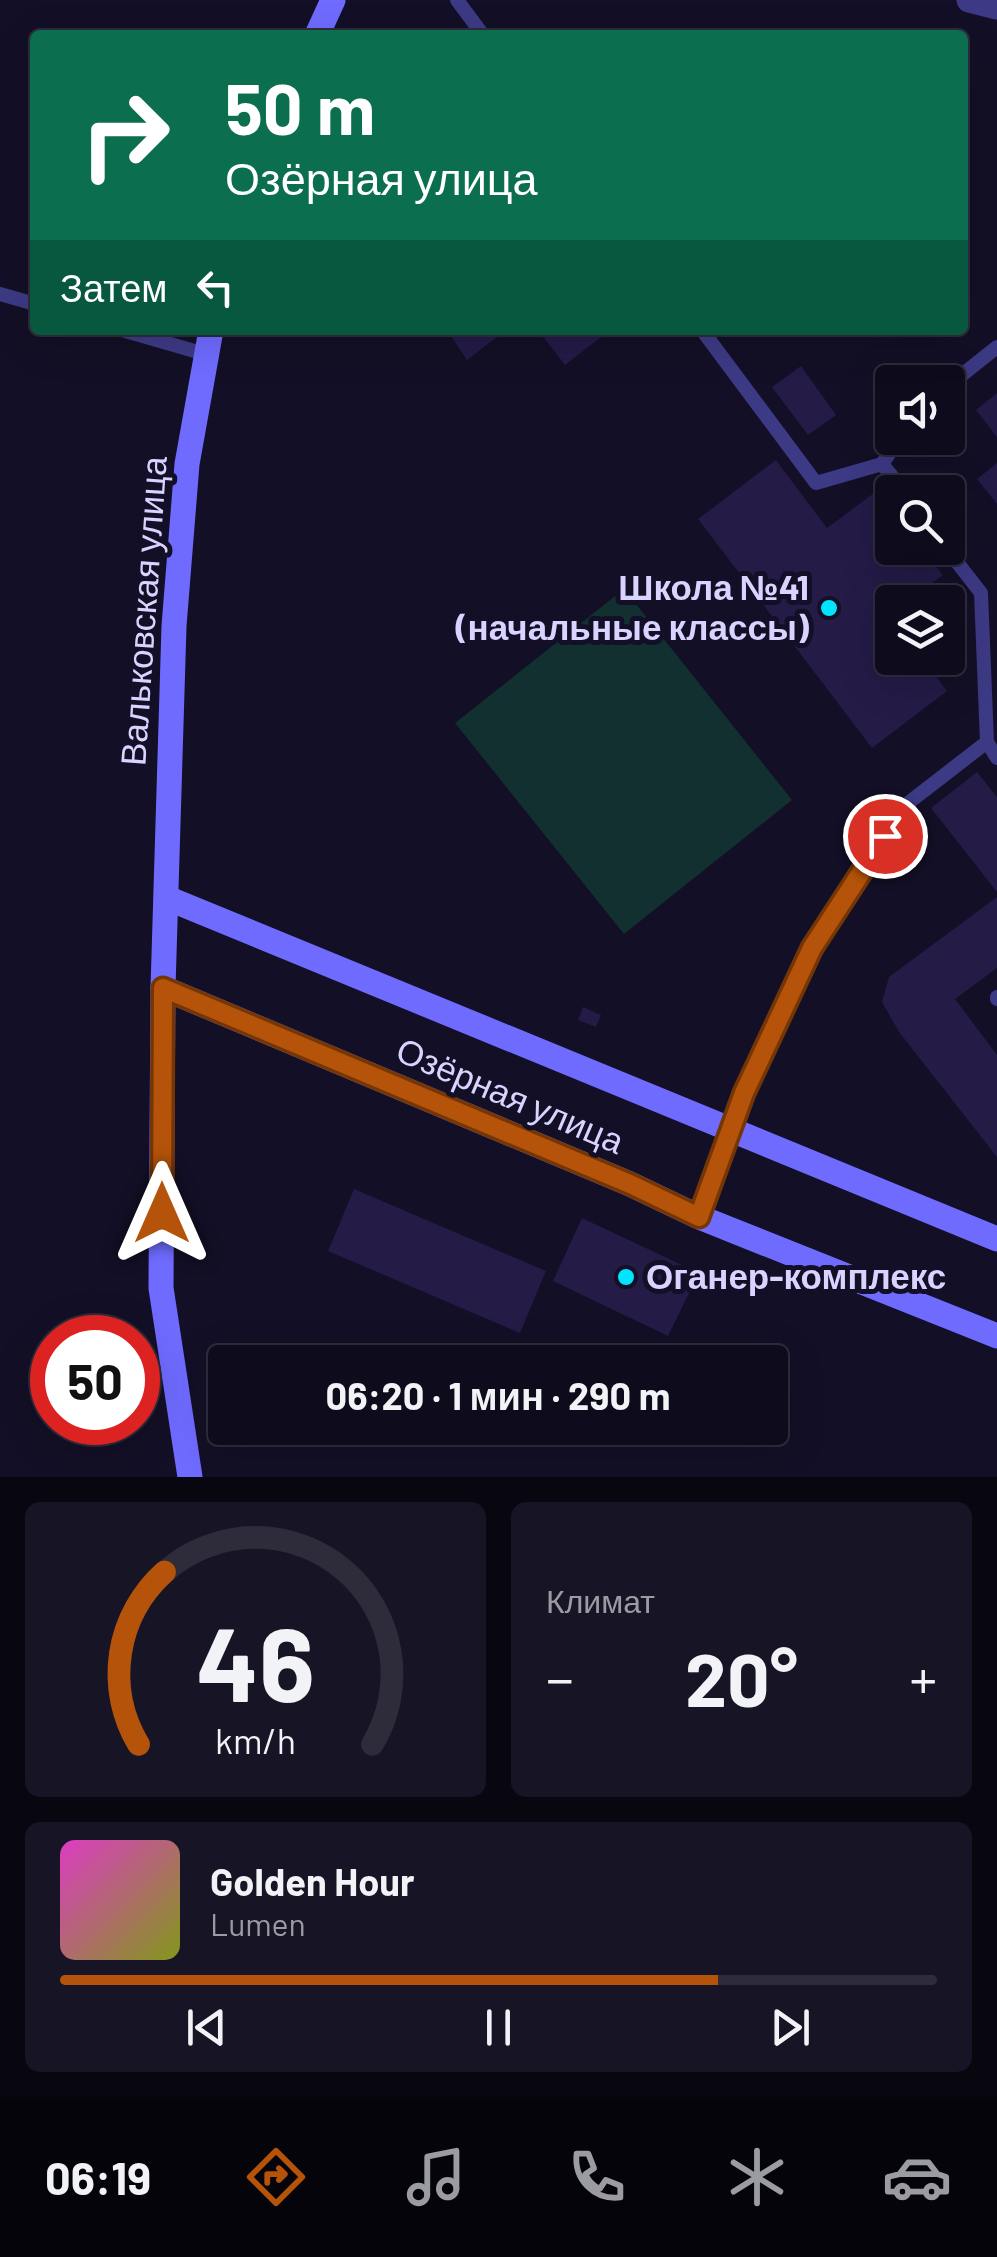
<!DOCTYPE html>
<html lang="ru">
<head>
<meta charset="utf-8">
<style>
  body { margin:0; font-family:Barlow,sans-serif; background:#171425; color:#f1f3f6; height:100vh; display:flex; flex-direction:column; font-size:38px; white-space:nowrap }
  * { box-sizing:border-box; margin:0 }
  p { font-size:32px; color:#9b9ba3 }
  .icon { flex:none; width:55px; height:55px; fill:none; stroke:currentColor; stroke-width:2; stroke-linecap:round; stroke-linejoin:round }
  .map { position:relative; height:1477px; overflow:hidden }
  .sheet { display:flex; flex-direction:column; gap:25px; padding:25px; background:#08060f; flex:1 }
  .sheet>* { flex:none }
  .top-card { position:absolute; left:30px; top:30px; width:938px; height:305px; border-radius:10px; box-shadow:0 10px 40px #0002,0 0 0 2px #2e2b3b; background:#0b6e4f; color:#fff; overflow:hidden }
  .buttons { position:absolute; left:875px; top:365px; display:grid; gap:20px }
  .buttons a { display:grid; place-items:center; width:90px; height:90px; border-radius:10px; background:#0e0b1c; box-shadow:0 10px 40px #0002,0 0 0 2px #2e2b3b; font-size:50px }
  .speed { position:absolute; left:30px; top:1315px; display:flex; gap:20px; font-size:50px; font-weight:700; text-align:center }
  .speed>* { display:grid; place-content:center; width:130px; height:130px; border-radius:50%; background:#0e0b1c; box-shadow:0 10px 40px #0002,0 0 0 2px #2e2b3b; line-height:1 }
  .speed .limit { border:15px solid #d22; background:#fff; color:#111 }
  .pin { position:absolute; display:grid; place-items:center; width:85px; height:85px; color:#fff; margin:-42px; border:5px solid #fff; border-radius:50%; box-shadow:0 2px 10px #0007 }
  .me { position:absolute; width:110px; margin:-55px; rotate:0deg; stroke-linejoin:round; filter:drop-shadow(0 0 8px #0008) }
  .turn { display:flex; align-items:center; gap:35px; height:210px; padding:0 30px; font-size:45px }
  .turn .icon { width:130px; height:130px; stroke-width:2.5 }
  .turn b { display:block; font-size:70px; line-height:85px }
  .then { display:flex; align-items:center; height:95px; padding:0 30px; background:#0003; gap:20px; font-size:38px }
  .big { font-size:75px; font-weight:700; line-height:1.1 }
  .sheet .tile { flex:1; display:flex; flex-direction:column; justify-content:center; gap:15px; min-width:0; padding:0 35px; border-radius:15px; background:#171425 }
  .sheet .dial { align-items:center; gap:0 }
  .dial svg { height:260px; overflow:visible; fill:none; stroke:#2e2b3b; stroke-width:7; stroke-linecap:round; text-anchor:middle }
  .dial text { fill:#f1f3f6; stroke:none }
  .song { display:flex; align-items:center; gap:30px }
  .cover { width:120px; height:120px; border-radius:15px; background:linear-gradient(135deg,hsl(310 70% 55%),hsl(70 70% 35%)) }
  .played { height:10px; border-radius:5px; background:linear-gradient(90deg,#b45309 75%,#2e2b3b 75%) }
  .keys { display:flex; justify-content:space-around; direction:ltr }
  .heat { display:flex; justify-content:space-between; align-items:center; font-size:55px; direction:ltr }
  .sheet .tiles { flex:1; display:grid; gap:25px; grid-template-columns:1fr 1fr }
  .tile:last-child { grid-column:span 2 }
  .trip { position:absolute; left:208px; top:1345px; width:580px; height:100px; border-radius:10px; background:#0e0b1c; box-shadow:0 10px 40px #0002,0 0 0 2px #2e2b3b; font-weight:700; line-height:100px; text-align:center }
  .menu { display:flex; height:160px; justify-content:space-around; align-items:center; background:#06040b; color:#9b9ba3 }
  .menu .icon { width:70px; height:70px }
  .menu .active { color:#b45309 }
  .menu b { font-size:45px; color:#f1f3f6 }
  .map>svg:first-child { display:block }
</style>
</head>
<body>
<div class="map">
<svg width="997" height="1477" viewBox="0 0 997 1477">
  <rect width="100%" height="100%" fill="#130f26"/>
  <!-- green -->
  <polygon fill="#12302f" points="624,589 792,800 624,934 455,723"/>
  <!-- building -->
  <g fill="#241b47">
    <polygon points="447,330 506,330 467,360"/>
    <polygon points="538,330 610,330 565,365"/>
    <polygon points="801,366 836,415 808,435 772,387"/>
    <polygon points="997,393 997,437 976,410"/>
    <polygon points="776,460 827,528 878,490 892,509 892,548 921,548 943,575 907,602 892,602 890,615 892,658 922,658 947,691 872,748 698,519"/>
    <polygon points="997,463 997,504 977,479"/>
    <polygon points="977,772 997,797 997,892 931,808"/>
    <polygon points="997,897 997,968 955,999 997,1055 997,1157 899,1032 882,1002 889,977"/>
    <polygon points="583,1007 601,1015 596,1027 578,1020"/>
    <polygon points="354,1189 546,1271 520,1333 328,1251"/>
    <polygon points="582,1218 699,1273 668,1336 553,1281"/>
  </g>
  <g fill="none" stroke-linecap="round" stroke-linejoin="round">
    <!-- service -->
    <g stroke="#3d3a85" stroke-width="14">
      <polyline points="457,0 483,35"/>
      <polyline points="0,294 35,304"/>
      <polyline points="122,330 205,354"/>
      <polyline points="702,330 816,483 882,464 905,492"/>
      <polyline points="948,386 997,347"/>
      <polyline points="882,464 900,438"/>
      <polyline points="946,548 981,593 987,742"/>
      <polyline points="997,997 997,999"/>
      <polyline points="699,1217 744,1093 812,948 903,807 987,742 997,758"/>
    </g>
    <!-- minor -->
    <polyline stroke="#3d3a85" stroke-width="25" points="969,0 997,7"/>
    <!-- secondary -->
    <g stroke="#6f6bff" stroke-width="25">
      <polyline points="317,35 333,0"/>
      <polyline points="167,898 997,1239"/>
      <polyline points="163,988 630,1184 699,1217 997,1336"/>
      <polyline points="190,1477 161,1288 163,988 174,626 187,464 211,330"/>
    </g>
  </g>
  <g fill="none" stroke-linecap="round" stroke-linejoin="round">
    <defs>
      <polyline id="route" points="162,1213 163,988 630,1184 699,1217 744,1093 812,948 885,836"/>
    </defs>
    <!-- route casing -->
    <use href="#route" stroke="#753606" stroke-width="25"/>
    <!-- route -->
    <use href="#route" stroke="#b45309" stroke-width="18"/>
  </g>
  <!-- markers -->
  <g fill="#00e5ff" stroke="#130f26" stroke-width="4">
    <circle cx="829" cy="608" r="10"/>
    <circle cx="626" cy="1277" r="10"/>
  </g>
  <g text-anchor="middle" stroke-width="10" stroke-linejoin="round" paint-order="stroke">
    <!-- poi labels -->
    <g font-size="35" font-weight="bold" fill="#d9d4ff" stroke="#130f26" text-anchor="end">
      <text x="809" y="600">Школа №41<tspan x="809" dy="40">(начальные классы)</tspan></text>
      <text x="646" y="1289" text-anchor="start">Оганер-комплекс</text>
    </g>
    <!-- street labels -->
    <g font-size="35" fill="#d9d4ff" stroke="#130f26">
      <text transform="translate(144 611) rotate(-86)" y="12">Вальковская улица</text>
      <text transform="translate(510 1096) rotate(23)" y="12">Озёрная улица</text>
    </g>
  </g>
</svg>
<div class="buttons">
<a><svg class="icon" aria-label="sound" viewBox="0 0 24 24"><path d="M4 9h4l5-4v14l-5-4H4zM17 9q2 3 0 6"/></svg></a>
<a><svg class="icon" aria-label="search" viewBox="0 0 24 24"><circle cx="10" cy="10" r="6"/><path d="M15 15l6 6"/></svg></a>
<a><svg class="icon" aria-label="layers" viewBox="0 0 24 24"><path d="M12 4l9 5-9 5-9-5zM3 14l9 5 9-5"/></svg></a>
</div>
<div class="speed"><div class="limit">50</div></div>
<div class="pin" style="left:885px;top:836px;background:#d93025"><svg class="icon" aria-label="arrive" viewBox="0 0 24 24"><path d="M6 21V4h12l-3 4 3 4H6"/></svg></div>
<svg class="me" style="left:162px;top:1213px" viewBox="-20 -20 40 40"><path d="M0-17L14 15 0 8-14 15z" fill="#b45309" stroke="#fff" stroke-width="4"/></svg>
<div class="trip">06:20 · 1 мин · 290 m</div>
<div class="top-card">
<div class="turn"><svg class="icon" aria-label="right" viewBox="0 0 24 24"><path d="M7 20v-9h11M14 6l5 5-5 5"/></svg><div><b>50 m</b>Озёрная улица</div></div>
<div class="then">Затем<svg class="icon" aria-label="left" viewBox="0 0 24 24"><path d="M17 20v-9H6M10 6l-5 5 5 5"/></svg></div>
</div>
</div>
<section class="sheet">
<div class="tiles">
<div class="tile dial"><svg viewBox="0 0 100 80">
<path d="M14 69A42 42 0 1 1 86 69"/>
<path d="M14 69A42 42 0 0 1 22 16" stroke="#b45309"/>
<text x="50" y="56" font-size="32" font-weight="700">46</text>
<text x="50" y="72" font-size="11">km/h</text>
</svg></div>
<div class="tile"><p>Климат</p>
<div class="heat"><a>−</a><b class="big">20°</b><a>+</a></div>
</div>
<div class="tile">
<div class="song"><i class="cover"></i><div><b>Golden Hour</b><p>Lumen</p></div></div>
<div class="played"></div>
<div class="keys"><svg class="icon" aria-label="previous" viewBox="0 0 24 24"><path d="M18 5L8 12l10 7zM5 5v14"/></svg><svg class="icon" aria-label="pause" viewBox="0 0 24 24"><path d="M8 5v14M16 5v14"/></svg><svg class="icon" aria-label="next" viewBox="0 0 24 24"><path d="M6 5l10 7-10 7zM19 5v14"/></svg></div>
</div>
</div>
</section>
<nav class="menu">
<b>06:19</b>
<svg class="icon active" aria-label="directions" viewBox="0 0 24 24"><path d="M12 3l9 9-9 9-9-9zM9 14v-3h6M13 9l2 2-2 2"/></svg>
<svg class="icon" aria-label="music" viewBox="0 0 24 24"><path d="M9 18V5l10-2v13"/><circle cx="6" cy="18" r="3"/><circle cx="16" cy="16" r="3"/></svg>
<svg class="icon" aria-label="phone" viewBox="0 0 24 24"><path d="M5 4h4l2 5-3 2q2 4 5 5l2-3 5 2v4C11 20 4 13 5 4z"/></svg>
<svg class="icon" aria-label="climate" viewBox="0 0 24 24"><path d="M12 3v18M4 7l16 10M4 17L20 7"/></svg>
<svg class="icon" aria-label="car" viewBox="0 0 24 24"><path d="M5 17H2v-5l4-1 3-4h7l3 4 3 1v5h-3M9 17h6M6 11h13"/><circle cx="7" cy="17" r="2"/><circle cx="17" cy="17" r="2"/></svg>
</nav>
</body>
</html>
